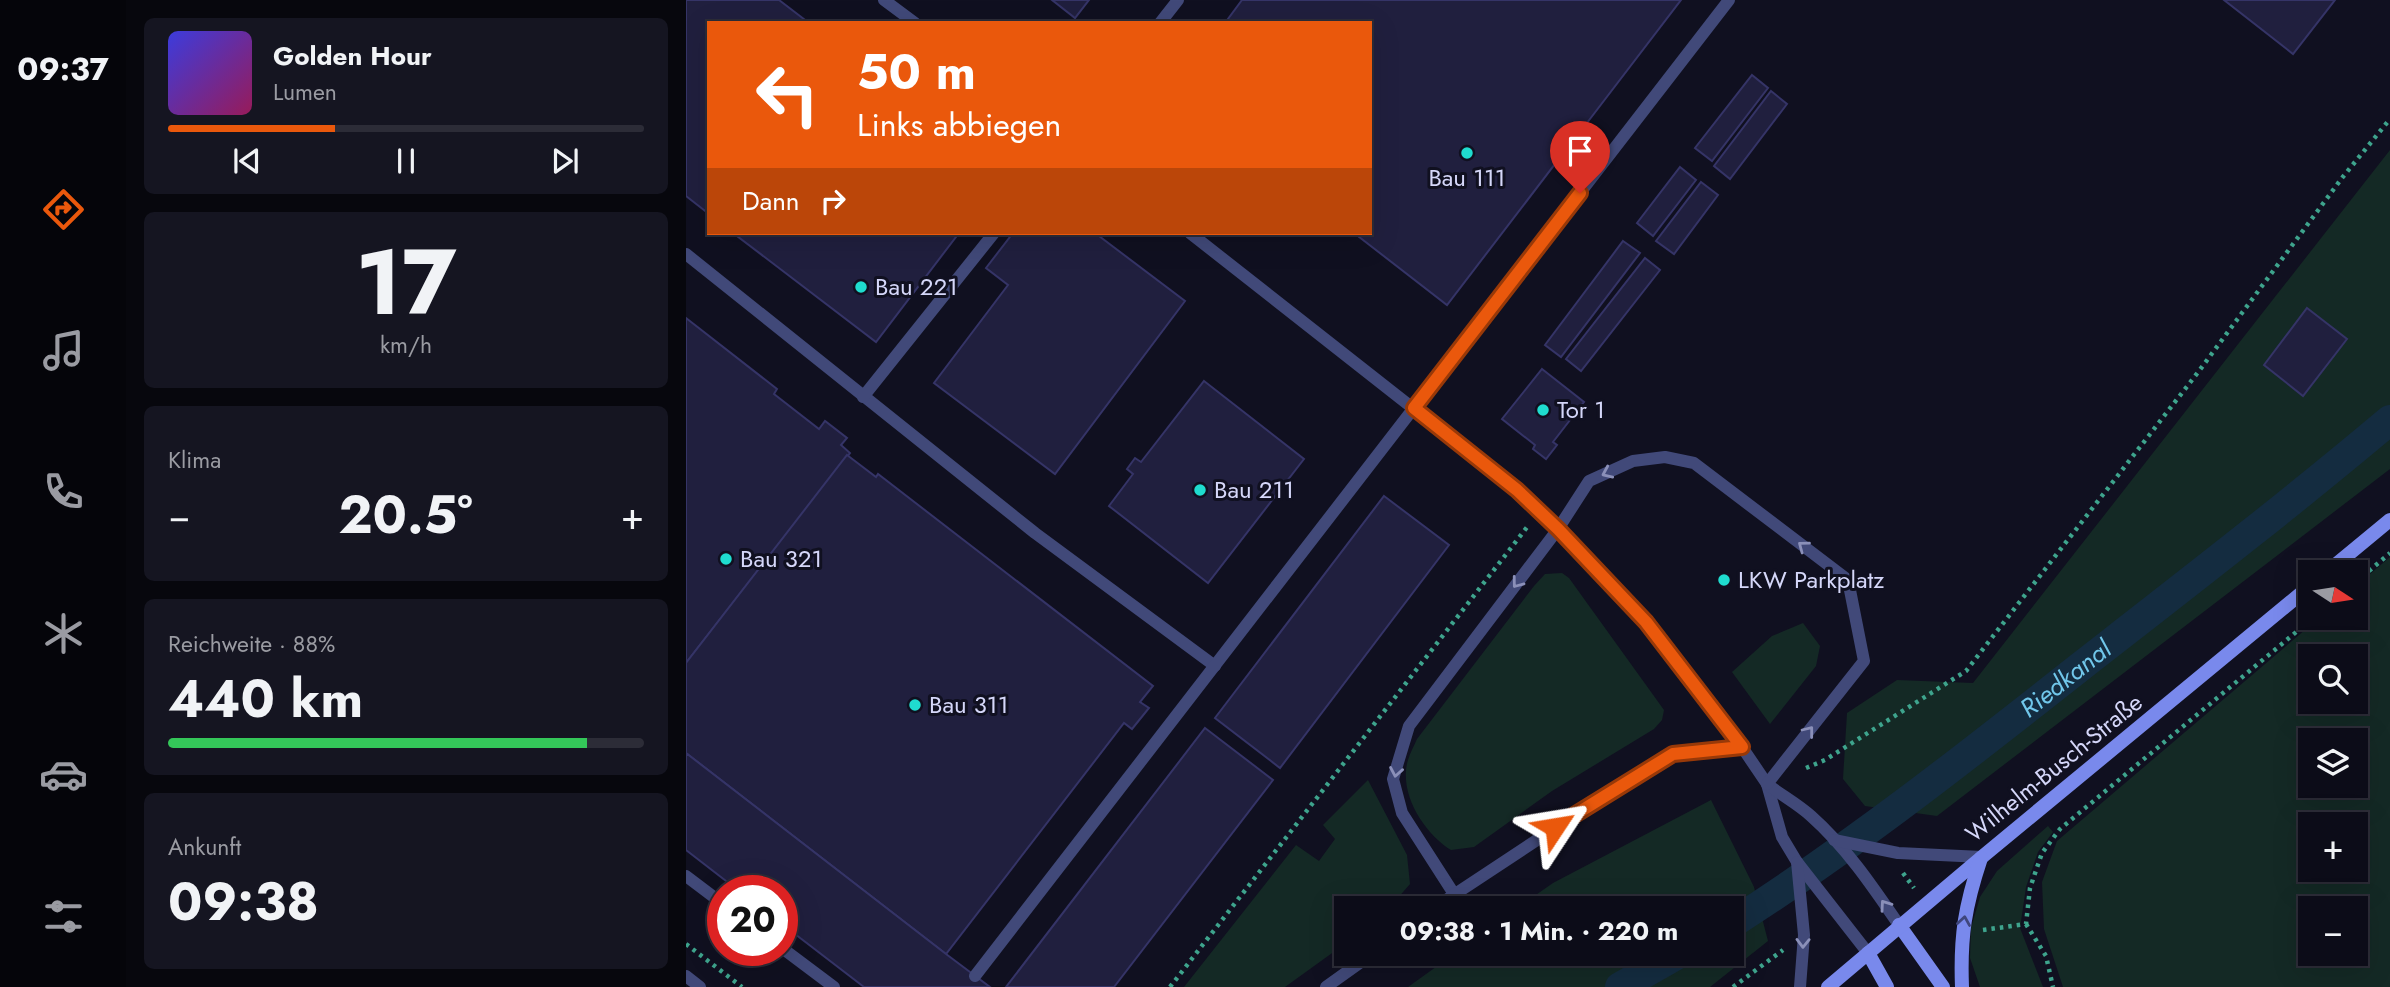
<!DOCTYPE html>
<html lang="de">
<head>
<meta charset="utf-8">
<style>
  body { margin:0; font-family:Jost,sans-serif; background:#151521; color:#f1f3f6; height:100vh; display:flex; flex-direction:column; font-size:26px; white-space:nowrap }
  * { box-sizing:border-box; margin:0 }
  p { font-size:23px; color:#9a9ba2 }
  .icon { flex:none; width:38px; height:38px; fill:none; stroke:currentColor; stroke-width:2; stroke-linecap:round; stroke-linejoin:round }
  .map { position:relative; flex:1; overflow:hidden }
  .sheet { display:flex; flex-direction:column; gap:18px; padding:18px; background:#07070d; width:560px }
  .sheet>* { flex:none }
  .guide { position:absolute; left:21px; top:21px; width:665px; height:214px; border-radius:0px; box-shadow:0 7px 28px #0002,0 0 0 2px #2c2c37; background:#ea580c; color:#fff; overflow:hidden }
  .needle { width:46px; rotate:102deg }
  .tools { position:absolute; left:1612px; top:560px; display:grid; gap:14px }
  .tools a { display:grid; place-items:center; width:70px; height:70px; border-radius:0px; background:#0c0c18; box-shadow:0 7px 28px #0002,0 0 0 2px #2c2c37; font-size:35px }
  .speed { position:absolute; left:21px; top:875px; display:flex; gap:14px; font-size:35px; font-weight:700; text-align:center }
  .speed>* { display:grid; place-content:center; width:91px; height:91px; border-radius:50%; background:#0c0c18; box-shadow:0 7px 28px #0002,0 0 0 2px #2c2c37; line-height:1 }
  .speed .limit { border:10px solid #d22; background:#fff; color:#111 }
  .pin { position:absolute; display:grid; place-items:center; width:60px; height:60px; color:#fff; margin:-72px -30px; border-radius:50% 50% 50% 0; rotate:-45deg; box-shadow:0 0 7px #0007 }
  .pin .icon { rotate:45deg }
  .me { position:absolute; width:77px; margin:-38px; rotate:57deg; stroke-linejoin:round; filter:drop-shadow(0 0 5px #0008) }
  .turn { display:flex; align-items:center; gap:24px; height:147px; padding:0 35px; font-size:32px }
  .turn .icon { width:91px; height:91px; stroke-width:2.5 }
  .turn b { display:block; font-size:49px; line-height:60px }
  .then { display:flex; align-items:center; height:66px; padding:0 35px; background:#0003; gap:14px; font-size:26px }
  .big { font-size:52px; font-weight:700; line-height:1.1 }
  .sheet .card { flex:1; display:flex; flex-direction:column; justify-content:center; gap:10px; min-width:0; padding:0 24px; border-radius:10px; background:#151521 }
  .sheet .dial { align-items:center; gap:0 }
  .dial b { font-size:91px; line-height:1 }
  .song { display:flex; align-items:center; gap:21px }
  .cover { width:84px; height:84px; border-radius:10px; background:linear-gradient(135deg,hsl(240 70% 55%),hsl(330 70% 35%)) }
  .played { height:7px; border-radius:4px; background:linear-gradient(90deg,#ea580c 35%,#2c2c37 35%) }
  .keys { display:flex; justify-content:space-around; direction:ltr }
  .heat { display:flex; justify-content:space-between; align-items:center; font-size:38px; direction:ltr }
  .charge { height:10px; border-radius:5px; background:linear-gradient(90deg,#34c759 88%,#2c2c37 0) }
  .trip { position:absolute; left:648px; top:896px; width:410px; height:70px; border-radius:0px; background:#0c0c18; box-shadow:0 7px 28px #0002,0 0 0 2px #2c2c37; font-weight:700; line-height:70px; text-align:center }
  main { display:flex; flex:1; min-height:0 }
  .tabs { display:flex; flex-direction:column; width:126px; justify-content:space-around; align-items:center; background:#05050a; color:#9a9ba2 }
  .tabs .icon { width:49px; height:49px }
  .tabs .selected { color:#ea580c }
  .tabs b { font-size:32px; color:#f1f3f6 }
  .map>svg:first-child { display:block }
</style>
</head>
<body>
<main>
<nav class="tabs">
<b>09:37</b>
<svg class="icon selected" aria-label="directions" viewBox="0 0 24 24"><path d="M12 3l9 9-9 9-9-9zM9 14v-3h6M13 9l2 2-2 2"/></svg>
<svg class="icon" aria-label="music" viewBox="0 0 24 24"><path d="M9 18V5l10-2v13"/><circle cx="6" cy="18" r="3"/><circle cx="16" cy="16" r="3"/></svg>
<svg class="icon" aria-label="phone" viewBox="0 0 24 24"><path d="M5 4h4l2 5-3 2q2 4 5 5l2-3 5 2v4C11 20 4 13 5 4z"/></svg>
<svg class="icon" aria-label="climate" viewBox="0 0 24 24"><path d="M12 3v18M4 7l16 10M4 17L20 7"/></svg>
<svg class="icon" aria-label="car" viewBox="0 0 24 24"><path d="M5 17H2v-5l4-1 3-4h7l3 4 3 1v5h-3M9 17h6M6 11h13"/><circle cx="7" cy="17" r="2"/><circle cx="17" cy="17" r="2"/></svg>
<svg class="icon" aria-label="filters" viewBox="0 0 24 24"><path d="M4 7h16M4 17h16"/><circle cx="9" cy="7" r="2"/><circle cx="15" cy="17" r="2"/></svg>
</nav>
<section class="sheet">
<div class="card">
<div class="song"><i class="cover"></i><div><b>Golden Hour</b><p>Lumen</p></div></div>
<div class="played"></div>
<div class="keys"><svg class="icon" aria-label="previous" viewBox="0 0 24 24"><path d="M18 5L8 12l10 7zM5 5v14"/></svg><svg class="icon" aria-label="pause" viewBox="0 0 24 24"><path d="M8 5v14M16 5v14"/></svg><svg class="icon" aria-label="next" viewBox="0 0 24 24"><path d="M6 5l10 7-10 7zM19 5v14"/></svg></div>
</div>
<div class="card dial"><b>17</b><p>km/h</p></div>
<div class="card"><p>Klima</p>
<div class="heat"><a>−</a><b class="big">20.5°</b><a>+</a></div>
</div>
<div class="card"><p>Reichweite · 88%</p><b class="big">440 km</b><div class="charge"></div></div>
<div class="card"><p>Ankunft</p><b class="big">09:38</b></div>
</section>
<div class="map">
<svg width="1704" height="987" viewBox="0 0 1704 987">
  <rect width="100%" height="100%" fill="#101020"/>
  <!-- green -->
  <g fill="#142925" fill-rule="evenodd">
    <polygon points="1704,150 1704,469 1251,816 1179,806 1157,779 1161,713 1211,680 1287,683"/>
    <path d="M1704 557V987H1377L1358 929 1356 882 1371 841 1633 618H1670V586ZM1670 656V702H1624V656ZM1670 740V786H1624V740ZM1670 824V870H1624V824ZM1624 908H1670V954H1624Z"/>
    <path d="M876 573 883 578 978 710 976 720 968 729 866 791 788 847 765 850C738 833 712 793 722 760 724 753 728 746 731 739L848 586 859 574Z"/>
    <polygon points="1117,623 1134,646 1130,666 1084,724 1046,672 1086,636"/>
    <polygon points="682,780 721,855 724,884 703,908 660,908 660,943 599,987 498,987 610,845 633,861 649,839 637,825"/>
    <polygon points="1025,800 1068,887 1082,941 1024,987 722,987 768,954 1045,954 1045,908 831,908 867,883"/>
    <polygon points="1362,826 1367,832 1352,852 1340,887 1334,928 1357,987 1294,987 1284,958 1285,928 1294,897 1311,871"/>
  </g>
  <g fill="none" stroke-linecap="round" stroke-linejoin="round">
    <!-- canal -->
    <g stroke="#142c40" stroke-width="30">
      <path id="s1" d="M1045 924C1167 846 1280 757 1394 667 1498 586 1603 505 1704 420"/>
      <polyline points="934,987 992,954"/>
    </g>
  </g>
  <!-- building -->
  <g fill="#201f3e" stroke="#353467" stroke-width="2">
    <polygon points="0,0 93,0 123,23 23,23 23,214 0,196"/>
    <polygon points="366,0 403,0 389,18"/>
    <polygon points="556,0 995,0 894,132 900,137 886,156 879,151 761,305 668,233 684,233 684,23 539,23"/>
    <polygon points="1538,0 1649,0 1607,54"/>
    <polygon points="1066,75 1082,88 1026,161 1009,148"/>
    <polygon points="1085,91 1101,104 1044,179 1028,166"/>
    <polygon points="994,167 1010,180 967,236 951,223"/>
    <polygon points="1015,182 1032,195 988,254 970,241"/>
    <polygon points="47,233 273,233 190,342"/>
    <polygon points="327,233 409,233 499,301 369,474 248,383 322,285 300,268"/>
    <polygon points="937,241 954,253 875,357 859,345"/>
    <polygon points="959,258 974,270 895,371 880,359"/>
    <polygon points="1621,308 1661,339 1617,396 1578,365"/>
    <polygon points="0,318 91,389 88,394 133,429 139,421 161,438 155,445 164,453 0,663"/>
    <polygon points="856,369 898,402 867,442 871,445 860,459 847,449 849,445 816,419"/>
    <polygon points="518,381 618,459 522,583 423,506 447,474 441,469 449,458 455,462"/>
    <polygon points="161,455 190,477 192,474 467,686 454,702 463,708 446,729 438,723 260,954 0,753 0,663"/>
    <polygon points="698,496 763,545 594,768 529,718"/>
    <polygon points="519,728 587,780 428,987 320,987"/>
    <polygon points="0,753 260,954 304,987 178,987 96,924 96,891 53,891 0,850"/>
  </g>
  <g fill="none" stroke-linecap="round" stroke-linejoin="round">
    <!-- path -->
    <g stroke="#3ea48d" stroke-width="4.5" stroke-dasharray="3.5 5" stroke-linecap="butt">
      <polyline points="1670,582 1704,553"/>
      <polyline points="1120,768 1139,760 1280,671 1513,371 1656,178 1704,119"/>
      <polyline points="1217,873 1228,888"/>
      <polyline points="1340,924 1360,956 1367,987"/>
      <polyline points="1297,930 1340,924 1344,888 1356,853 1374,829 1627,618"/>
      <polyline points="0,944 56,987"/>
      <polyline points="484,987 842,526"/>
      <polyline points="1047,987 1097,950"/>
    </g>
    <!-- lane -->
    <g stroke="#414979" stroke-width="12">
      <polyline points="198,0 229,23"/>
      <polyline points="474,23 492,0"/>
      <polyline points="504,233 831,490 872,529 959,622 1056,747 1081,784 1096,837 1111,862 1182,953"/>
      <polyline points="0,254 349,533 529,666"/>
      <polyline points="177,397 308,233"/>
      <path d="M1081 784C1095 795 1112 804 1125 816 1160 847 1187 887 1213 925"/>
      <polyline points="1148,840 1212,853 1296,857"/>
      <polyline points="1111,862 1118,935 1114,987"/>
      <polyline points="0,876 37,904"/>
      <polyline points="768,894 716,813 707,779 723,726 872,529 903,481 947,461 979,457 1008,463 1162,580 1178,661 1081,784"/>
      <polyline points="748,908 910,801 987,754 1056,747"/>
      <polyline points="96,948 148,987"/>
      <polyline points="0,976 14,987"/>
      <polyline points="289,976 1043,0"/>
      <polyline points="640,987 686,954"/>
    </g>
    <!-- secondary -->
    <g stroke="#7989ec" stroke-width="14">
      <polyline points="1641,572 1704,520"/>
      <polyline points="1213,925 1257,987"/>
      <polyline points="1182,953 1201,987"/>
      <polyline points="1142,987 1296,857 1624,586"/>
      <path d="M1276 987C1274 936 1279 906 1295 858"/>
    </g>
  </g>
  <!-- one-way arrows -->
  <defs><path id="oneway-chevron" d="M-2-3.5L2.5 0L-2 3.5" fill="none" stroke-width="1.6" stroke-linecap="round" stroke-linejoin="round" transform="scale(1.75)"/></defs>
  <g stroke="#8b90b9">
    <use href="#oneway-chevron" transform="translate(921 473) rotate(156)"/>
    <use href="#oneway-chevron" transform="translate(1117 546) rotate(-143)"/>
    <use href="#oneway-chevron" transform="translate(831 583) rotate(127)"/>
    <use href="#oneway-chevron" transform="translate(1123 731) rotate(-52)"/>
    <use href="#oneway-chevron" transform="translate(710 772) rotate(100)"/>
    <use href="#oneway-chevron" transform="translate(1199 905) rotate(-125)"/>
    <use href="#oneway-chevron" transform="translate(1117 943) rotate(91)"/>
  </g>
  <use stroke="#3f467c" href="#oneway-chevron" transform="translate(1278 921) rotate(-81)"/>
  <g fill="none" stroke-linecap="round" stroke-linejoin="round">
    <defs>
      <polyline id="route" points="869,827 987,754 1056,747 960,622 872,529 831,490 728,408 894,193"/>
    </defs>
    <!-- route casing -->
    <use href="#route" stroke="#983908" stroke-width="18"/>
    <!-- route -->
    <use href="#route" stroke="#ea580c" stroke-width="12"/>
  </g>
  <!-- markers -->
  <g fill="#1fdccf" stroke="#101020" stroke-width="2.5">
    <circle cx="781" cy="153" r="7"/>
    <circle cx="175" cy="287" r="7"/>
    <circle cx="857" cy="410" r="7"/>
    <circle cx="514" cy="490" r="7"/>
    <circle cx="40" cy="559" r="7"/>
    <circle cx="1038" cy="580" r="7"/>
    <circle cx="229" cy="705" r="7"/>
  </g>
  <g text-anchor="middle" stroke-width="6" stroke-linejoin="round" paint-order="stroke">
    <!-- poi labels -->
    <g font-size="24" fill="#d5d7f9" stroke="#101020" text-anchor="start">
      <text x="781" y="186" text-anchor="middle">Bau 111</text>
      <text x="189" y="295">Bau 221</text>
      <text x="871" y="418">Tor 1</text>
      <text x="528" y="498">Bau 211</text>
      <text x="54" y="567">Bau 321</text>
      <text x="1052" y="588">LKW Parkplatz</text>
      <text x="243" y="713">Bau 311</text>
    </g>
    <!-- street labels -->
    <g font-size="24" fill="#d5d7f9" stroke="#101020">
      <text transform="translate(1368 768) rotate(-39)" y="8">Wilhelm-Busch-Straße</text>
    </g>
    <!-- water labels -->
    <g font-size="26" font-style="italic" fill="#71c7eb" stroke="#101020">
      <text dy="9" stroke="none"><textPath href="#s1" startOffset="415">Riedkanal</textPath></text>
    </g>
  </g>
</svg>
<div class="tools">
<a><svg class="needle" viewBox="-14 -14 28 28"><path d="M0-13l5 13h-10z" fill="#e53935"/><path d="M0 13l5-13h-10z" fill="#9a9ba2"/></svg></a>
<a><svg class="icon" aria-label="search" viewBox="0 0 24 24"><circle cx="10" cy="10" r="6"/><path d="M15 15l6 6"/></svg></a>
<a><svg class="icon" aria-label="layers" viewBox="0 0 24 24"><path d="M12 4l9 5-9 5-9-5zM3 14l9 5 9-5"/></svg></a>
<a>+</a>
<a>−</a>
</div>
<div class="speed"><div class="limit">20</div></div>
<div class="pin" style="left:894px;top:193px;background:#d93025"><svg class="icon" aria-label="arrive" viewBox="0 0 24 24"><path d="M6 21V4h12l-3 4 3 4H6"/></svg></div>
<svg class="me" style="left:869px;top:827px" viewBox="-20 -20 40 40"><path d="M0-17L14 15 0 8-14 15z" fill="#ea580c" stroke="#fff" stroke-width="4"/></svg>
<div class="trip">09:38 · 1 Min. · 220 m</div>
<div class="guide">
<div class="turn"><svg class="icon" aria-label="left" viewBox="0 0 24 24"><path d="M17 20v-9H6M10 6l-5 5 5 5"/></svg><div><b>50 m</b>Links abbiegen</div></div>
<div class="then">Dann<svg class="icon" aria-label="right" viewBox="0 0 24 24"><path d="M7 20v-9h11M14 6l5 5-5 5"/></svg></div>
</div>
</div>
</main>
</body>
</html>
